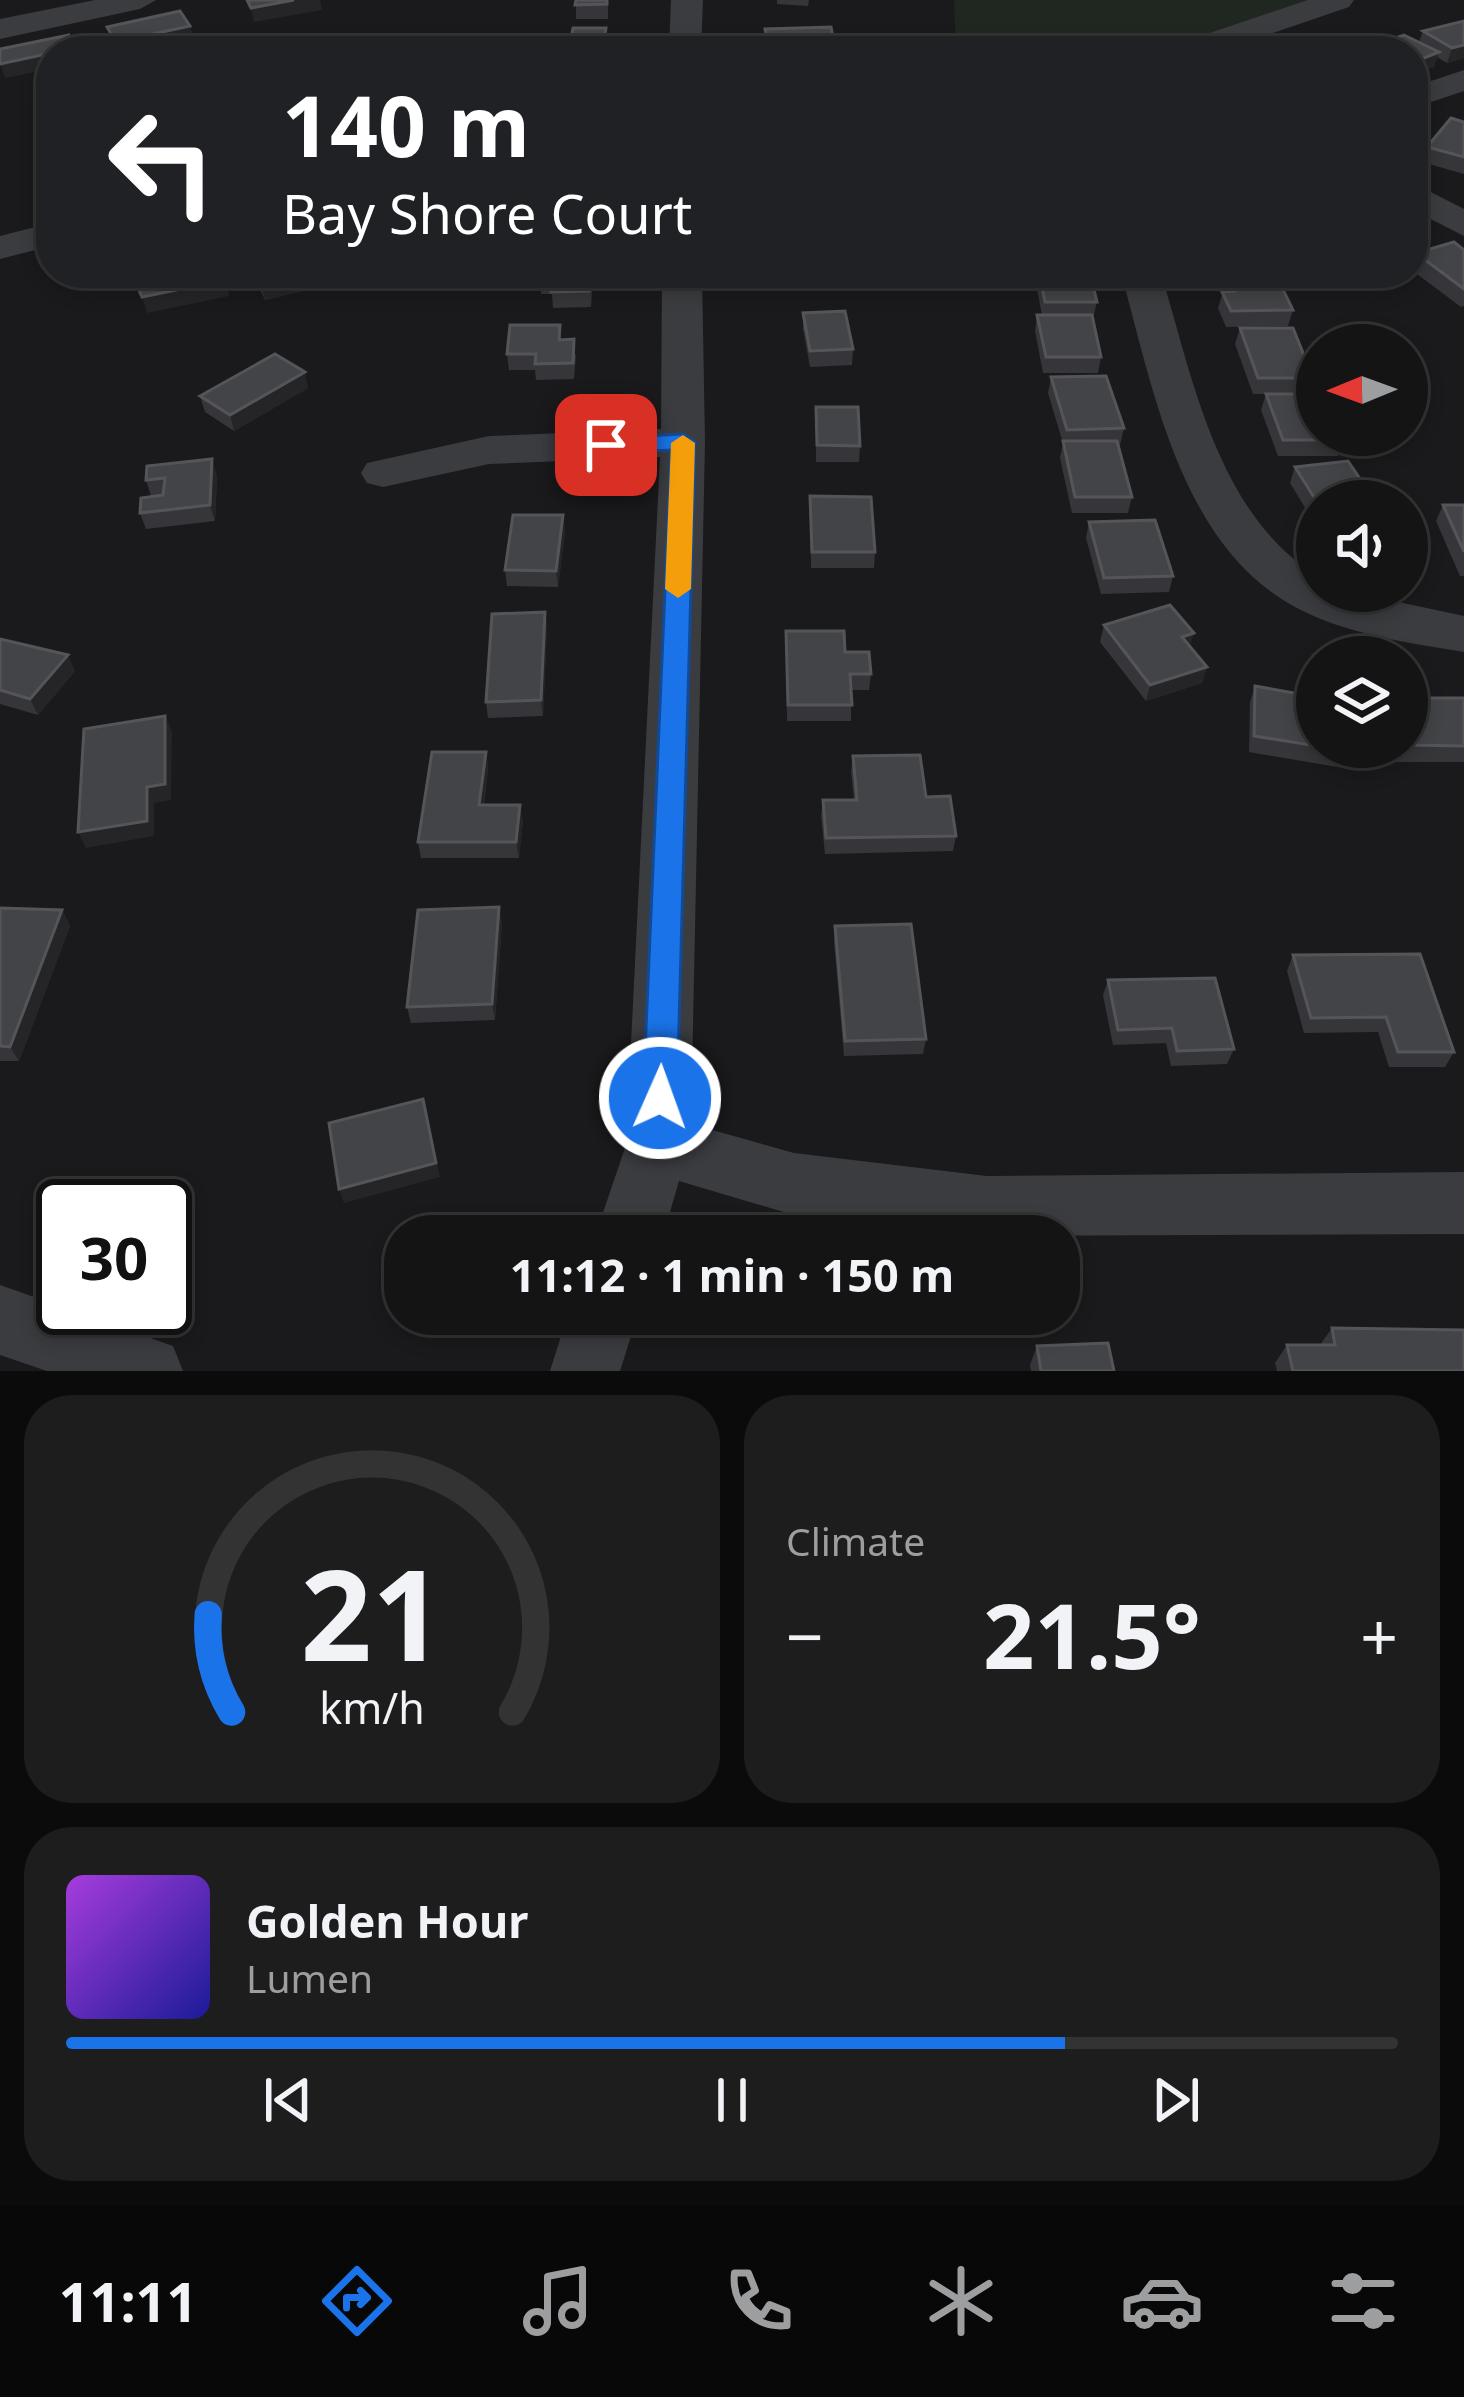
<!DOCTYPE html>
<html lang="en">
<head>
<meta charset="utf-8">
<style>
  body { margin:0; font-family:"Noto Sans",sans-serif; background:#1d1d1e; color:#f1f3f6; height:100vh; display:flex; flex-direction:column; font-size:45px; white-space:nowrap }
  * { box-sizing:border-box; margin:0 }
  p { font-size:39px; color:#9d9ea0 }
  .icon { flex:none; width:66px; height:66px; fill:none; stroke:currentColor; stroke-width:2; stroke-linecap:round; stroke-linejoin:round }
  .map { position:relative; height:1371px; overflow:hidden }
  .details { display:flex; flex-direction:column; gap:24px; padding:24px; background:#0b0b0c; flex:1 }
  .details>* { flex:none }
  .top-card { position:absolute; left:36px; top:36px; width:1392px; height:252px; border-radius:48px; box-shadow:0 6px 18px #0003,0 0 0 3px #333334; background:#202124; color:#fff; overflow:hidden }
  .needle { width:78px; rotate:269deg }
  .controls { position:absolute; left:1296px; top:324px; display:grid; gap:24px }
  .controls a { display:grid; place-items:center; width:132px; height:132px; border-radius:50%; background:#141415; box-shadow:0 6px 18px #0003,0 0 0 3px #333334; font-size:60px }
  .speed { position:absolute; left:36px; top:1179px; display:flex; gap:24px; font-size:60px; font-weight:700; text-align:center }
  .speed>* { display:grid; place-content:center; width:156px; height:156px; border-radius:50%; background:#141415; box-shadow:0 6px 18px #0003,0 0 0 3px #333334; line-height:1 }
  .speed .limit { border:6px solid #111; border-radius:18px; background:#fff; color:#111 }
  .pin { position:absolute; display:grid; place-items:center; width:102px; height:102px; color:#fff; margin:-51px; border-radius:24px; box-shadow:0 6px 18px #0006 }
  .me { position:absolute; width:132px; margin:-66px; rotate:2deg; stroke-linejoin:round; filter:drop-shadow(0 0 9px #0008) }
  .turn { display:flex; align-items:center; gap:42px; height:252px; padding:0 48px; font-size:54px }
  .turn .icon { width:156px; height:156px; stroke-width:2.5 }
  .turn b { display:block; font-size:84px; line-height:102px }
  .big { font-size:90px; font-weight:700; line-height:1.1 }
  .details .card { flex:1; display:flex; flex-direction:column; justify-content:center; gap:18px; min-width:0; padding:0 42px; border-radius:48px; background:#1d1d1e }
  .details .dial { align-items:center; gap:0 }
  .dial svg { height:312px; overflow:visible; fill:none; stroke:#333334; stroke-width:7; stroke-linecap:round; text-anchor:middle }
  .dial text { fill:#f1f3f6; stroke:none }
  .song { display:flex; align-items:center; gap:36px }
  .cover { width:144px; height:144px; border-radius:18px; background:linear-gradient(135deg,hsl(280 70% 55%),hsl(240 70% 35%)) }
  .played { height:12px; border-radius:6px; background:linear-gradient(90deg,#1a73e8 75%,#333334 75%) }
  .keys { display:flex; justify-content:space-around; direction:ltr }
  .heat { display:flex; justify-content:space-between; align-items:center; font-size:66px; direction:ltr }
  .details .tiles { flex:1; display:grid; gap:24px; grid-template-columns:1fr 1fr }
  .card:last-child { grid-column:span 2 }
  .trip { position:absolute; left:384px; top:1215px; width:696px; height:120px; border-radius:48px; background:#141415; box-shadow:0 6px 18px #0003,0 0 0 3px #333334; font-weight:700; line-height:120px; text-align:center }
  .tab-bar { display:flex; height:192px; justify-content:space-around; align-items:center; background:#080808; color:#9d9ea0 }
  .tab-bar .icon { width:84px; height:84px }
  .tab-bar .on { color:#1a73e8 }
  .tab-bar b { font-size:54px; color:#f1f3f6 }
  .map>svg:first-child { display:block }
</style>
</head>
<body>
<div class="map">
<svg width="1464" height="1371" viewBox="0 0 1464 1371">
  <rect width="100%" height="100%" fill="#1a1a1c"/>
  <!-- green -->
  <polygon fill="#202721" points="954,0 1335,0 1177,51 956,51"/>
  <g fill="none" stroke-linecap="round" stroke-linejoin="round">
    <!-- minor -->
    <g fill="#3b3c40" fill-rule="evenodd">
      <polygon points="95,0 156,0 140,9 0,39 0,19"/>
      <polygon points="671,0 703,0 701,51 669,51"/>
      <polygon points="1308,0 1354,0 1349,7 1220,51 1173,51 1177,44"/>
      <polygon points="1464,70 1464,91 1413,108 1413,87"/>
      <polygon points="1413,183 1464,209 1464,236 1413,210"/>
      <polygon points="51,223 51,246 0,259 0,236"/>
      <polygon points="662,273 702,273 705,442 691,1124 794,1153 987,1176 1464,1172 1464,1234 967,1236 794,1215 679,1181 663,1236 595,1236 626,1145 660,457 489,464 383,487 367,483 361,473 367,463 489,436 661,429"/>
      <path d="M1121 273H1161C1193 379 1217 513 1317 576V591H1347L1464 616V652C1409 643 1345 634 1295 607 1180 545 1153 388 1121 273Z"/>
      <polygon points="0,1285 173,1346 183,1371 47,1371 0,1355"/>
      <polygon points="568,1314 638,1314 620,1371 550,1371"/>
    </g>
  </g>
  <!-- wall -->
  <g fill="#36363a">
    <rect x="576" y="0" width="32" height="19"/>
    <polygon points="777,0 809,0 808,6 777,4"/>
    <polygon points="1464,21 1464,58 1447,63 1437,57 1434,67 1419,72 1413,69 1413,51 1360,51 1419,42 1423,31"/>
    <polygon points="190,26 194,41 147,51 117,51 111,42 107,27"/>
    <polygon points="765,29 834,42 834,51 766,51"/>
    <polygon points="1464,122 1464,174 1422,162 1427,147"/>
    <polygon points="1464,250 1464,306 1461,307 1413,271 1413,262 1416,253"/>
    <polygon points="253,273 353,273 354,280 327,286 322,278 301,283 302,291 265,300"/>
    <polygon points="540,273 593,273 591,307 553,308 552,294 541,294"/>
    <polygon points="787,273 831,273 830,281 789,282"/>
    <polygon points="1034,273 1090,273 1097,302 1093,318 1101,357 1098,373 1043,373 1035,331 1037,315 1042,315"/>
    <polygon points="1224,273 1275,273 1293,310 1288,326 1226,327 1218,308 1223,292 1221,287"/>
    <polygon points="803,313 853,349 852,365 810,367 803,329"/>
    <polygon points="560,325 561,340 576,355 574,379 536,380 535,370 509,370 507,354"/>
    <polygon points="1240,328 1313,378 1308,394 1317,435 1344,440 1338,456 1278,456 1261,410 1266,394 1253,394 1235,344"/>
    <polygon points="1051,377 1124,428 1120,445 1118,445 1132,497 1128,513 1072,513 1060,458 1063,443 1048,393"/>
    <polygon points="308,388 234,431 205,412 200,396"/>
    <polygon points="816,407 860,446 859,462 816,462"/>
    <polygon points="1295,467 1317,501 1317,527 1290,483"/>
    <polygon points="217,475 215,521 146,529 140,513 151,496 146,480"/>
    <polygon points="810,496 875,552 874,568 811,568"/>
    <polygon points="1443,505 1464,505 1464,576 1460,576 1436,521"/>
    <polygon points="563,515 565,532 558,587 507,586 505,570"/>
    <polygon points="1089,522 1173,576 1169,592 1101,594 1086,538"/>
    <polygon points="545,612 547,628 543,716 488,718 486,702"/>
    <polygon points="1104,625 1190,646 1207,667 1202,683 1146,701 1100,642"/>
    <polygon points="786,631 845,652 871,674 869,690 851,690 851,721 787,721"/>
    <polygon points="0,639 75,671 38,715 0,704"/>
    <polygon points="1255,686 1362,754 1355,770 1249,752 1250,702"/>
    <polygon points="1407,698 1464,698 1464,762 1396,762 1391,747 1407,747"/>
    <polygon points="486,752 488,768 484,805 523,820 519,858 421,858 418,842"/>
    <polygon points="853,756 926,797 956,836 953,851 825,854 821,816 823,800 854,800 851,772"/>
    <polygon points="0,908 62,910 70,926 19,1061 0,1061"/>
    <polygon points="502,922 495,1020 411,1023 407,1007"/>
    <polygon points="835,926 926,1039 923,1054 844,1056 834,941"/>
    <polygon points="1293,955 1454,1052 1445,1067 1389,1067 1378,1032 1304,1033 1287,971"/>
    <polygon points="1108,980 1234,1049 1227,1064 1171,1066 1166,1043 1113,1045 1103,995"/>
    <polygon points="1332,1328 1464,1371 1277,1371 1275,1363 1287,1345 1320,1345"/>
    <polygon points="1037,1346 1114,1371 1031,1371 1030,1365"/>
  </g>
  <!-- shaded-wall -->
  <g fill="#252528">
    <polygon points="294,0 320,0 322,10 254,22 251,8"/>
    <polygon points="190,26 194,41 147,51 118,51 116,42"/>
    <polygon points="1464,45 1464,58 1447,63 1452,48"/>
    <polygon points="1439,52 1434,67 1419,72 1424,58"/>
    <polygon points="51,53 51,69 5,78 0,64"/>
    <polygon points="296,273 321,273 322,278 301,283 302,291 265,300 261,284"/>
    <polygon points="324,273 353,273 354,280 327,286"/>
    <polygon points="225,280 229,296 147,313 142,297"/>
    <polygon points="305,372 308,388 234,431 230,415"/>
    <polygon points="212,459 217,475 215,521 210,505"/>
    <polygon points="563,515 565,532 558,587 556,571"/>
    <polygon points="545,612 547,628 543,716 541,700"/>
    <polygon points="1194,633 1189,649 1182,637"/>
    <polygon points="68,655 75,671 38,715 30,699"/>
    <polygon points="1207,667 1202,683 1146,701 1150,685"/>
    <polygon points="165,716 172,732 171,800 154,803 154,836 86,848 78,832 147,787"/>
    <polygon points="486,752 488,768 482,821 479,805"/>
    <polygon points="520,805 523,820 519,858 516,842"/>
    <polygon points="499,907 502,922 495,1020 492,1004"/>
    <polygon points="62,910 70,926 19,1061 10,1047"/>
    <polygon points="423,1099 440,1177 344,1203 339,1189"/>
  </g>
  <!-- building -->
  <g fill="#434447" stroke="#545559" stroke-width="3">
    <polygon points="247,0 294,0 251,8"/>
    <polygon points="576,0 607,0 607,4 575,5"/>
    <polygon points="180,11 190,26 116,42 107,27"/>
    <polygon points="1464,21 1464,45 1452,48 1423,31"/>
    <polygon points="831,27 834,42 768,44 765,29"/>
    <polygon points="573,28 606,28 602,51 569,51"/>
    <polygon points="69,35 75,48 51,51 51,53 0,64 0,49"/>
    <polygon points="1404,35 1439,52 1424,58 1417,54 1413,56 1413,51 1360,50"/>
    <polygon points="1451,118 1464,122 1464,157 1427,147"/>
    <polygon points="51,138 51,156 48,156 44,139"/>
    <polygon points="1454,242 1464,250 1464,289 1416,253"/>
    <polygon points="144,273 221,273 225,280 142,297 133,276"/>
    <polygon points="256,273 298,273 299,275 261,284"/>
    <polygon points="540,273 591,273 589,291 551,292 553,278 540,278"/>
    <polygon points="1039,273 1090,273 1097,302 1045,302"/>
    <polygon points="1225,273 1275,273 1293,310 1231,311 1222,292 1234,291"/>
    <polygon points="845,311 853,349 810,351 803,313"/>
    <polygon points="1037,315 1092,315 1101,357 1046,357"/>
    <polygon points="510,325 560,325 559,340 574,339 573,363 535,364 536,354 507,354"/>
    <polygon points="1240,328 1293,328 1313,378 1258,378"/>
    <polygon points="275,354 305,372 230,415 200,396"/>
    <polygon points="1106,376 1124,428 1067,430 1051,377"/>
    <polygon points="1266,394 1317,394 1317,435 1342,435 1344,440 1283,440"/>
    <polygon points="816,407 858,407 860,446 817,445"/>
    <polygon points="1063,441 1117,441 1132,497 1075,497"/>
    <polygon points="212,459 210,505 140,513 141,498 163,495 165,478 146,480 147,466"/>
    <polygon points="1348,461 1375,501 1317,502 1295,467"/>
    <polygon points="810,496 871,497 875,552 812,552"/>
    <polygon points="1443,505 1464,505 1464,552"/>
    <polygon points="513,515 563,515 556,571 505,570"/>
    <polygon points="1155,520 1173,576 1104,578 1089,522"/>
    <polygon points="1170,605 1194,633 1182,637 1207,667 1150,685 1104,625"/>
    <polygon points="545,612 541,700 486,702 492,614"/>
    <polygon points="786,631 844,631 845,652 869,652 871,674 850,674 852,705 788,705"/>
    <polygon points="0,639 68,655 30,699 0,690"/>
    <polygon points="1255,686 1317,697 1317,746 1254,736"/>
    <polygon points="1407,698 1464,698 1464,746 1407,745"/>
    <polygon points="165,716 165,784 147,787 147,821 78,832 84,729"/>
    <polygon points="1320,747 1361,747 1362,754"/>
    <polygon points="432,752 486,752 479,805 520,805 516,842 418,842"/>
    <polygon points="920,755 926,797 950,796 956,836 826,838 823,800 857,800 853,756"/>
    <polygon points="499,907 492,1004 407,1007 418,910"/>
    <polygon points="0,908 62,910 10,1047 0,1046"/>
    <polygon points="911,924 926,1039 845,1041 835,926"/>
    <polygon points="1420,954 1454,1052 1398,1052 1386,1017 1311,1018 1293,955"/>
    <polygon points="1215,978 1234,1049 1177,1051 1172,1028 1118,1030 1108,980"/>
    <polygon points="423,1099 436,1163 339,1189 329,1123"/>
    <polygon points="1332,1328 1464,1330 1464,1371 1293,1371 1287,1345 1335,1345"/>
    <polygon points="1108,1343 1114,1371 1041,1371 1037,1346"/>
  </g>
  <!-- route -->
  <polygon fill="#1a73e8" stroke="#114b97" stroke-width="3" points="683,434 695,442 677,1098 672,1108 660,1113 648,1108 643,1098 671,450 606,453 594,445 606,438"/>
  <!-- slow -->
  <polygon fill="#f59e0b" points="683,435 695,443 691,589 678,598 665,589 671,443"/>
</svg>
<div class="controls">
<a><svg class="needle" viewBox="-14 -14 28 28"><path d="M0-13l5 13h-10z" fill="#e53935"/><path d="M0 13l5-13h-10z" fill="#9d9ea0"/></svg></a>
<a><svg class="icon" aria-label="sound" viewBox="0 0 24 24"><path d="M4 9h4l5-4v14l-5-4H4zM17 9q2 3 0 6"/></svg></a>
<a><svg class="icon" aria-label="layers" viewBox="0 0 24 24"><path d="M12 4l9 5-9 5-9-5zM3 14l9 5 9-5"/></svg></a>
</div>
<div class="speed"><div class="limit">30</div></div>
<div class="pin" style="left:606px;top:445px;background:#d93025"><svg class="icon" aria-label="arrive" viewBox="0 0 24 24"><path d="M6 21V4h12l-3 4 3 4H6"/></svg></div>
<svg class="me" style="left:660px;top:1098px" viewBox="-20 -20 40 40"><circle r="17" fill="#1a73e8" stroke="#fff" stroke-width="3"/><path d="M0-11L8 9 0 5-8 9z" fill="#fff"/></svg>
<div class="trip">11:12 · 1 min · 150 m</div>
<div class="top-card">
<div class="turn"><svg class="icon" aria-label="left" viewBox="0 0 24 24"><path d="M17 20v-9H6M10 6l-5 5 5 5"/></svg><div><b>140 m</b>Bay Shore Court</div></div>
</div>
</div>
<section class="details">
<div class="tiles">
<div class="card dial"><svg viewBox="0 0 100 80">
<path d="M14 69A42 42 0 1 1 86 69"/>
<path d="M14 69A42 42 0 0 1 8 44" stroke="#1a73e8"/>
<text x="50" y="56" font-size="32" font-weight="700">21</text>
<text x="50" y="72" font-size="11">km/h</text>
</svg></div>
<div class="card"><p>Climate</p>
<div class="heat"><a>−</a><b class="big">21.5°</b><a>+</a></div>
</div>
<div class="card">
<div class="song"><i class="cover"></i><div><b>Golden Hour</b><p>Lumen</p></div></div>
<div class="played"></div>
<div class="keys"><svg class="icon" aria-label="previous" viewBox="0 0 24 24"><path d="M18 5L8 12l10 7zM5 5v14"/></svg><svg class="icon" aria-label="pause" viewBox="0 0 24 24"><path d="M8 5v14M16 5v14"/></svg><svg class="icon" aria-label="next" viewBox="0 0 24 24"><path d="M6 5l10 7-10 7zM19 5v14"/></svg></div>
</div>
</div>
</section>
<nav class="tab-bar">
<b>11:11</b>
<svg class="icon on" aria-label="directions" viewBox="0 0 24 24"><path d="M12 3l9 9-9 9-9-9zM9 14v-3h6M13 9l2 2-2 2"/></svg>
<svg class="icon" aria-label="music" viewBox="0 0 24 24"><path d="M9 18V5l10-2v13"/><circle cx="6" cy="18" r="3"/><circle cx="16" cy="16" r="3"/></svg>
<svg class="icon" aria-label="phone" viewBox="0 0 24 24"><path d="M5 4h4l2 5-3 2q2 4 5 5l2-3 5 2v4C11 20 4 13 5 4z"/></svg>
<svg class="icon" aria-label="climate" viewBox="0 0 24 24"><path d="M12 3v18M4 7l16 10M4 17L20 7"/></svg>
<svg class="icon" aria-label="car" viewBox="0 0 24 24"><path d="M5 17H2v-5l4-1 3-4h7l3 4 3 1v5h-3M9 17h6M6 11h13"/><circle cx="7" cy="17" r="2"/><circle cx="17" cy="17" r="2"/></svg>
<svg class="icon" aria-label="filters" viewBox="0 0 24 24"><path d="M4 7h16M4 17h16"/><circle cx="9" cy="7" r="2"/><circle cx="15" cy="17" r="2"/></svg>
</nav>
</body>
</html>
